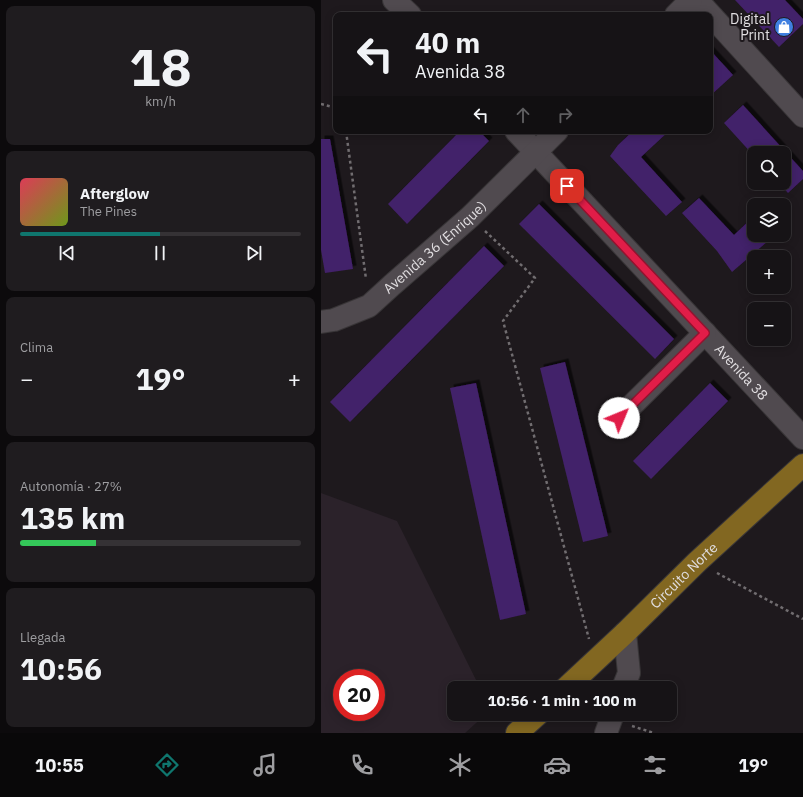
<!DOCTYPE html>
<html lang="es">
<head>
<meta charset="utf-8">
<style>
  body { margin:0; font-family:"IBM Plex Sans",sans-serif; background:#1f1c1f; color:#f1f3f6; height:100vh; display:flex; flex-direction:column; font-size:15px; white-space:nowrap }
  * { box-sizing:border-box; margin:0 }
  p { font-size:13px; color:#9e9ea1 }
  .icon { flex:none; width:22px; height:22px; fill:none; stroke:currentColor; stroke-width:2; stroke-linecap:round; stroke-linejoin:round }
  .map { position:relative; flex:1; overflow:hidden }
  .sheet { display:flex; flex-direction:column; gap:6px; padding:6px; background:#0c0a0c; width:321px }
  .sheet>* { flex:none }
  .top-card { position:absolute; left:12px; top:12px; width:380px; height:122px; border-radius:8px; box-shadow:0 2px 10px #0003,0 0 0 1px #353235; background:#161316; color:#f1f3f6; overflow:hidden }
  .controls { position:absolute; left:426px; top:146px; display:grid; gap:8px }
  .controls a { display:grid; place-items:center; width:44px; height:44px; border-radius:8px; background:#161316; box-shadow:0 2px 10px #0003,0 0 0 1px #353235; font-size:20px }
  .speed { position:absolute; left:12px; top:669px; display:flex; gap:8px; font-size:20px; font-weight:700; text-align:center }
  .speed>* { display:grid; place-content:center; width:52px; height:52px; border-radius:50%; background:#161316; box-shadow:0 2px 10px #0003,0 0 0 1px #353235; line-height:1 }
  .speed .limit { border:6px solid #d22; background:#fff; color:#111 }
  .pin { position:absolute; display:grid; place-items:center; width:34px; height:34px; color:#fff; margin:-17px; border-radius:8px; box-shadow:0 2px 6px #0006 }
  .me { position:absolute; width:44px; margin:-22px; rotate:45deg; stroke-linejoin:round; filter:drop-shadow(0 0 3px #0008) }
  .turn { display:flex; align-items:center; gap:14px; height:84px; padding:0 16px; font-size:18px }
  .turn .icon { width:52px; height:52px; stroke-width:2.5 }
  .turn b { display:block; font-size:28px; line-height:34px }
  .lanes { display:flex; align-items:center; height:38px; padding:0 16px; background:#0003; justify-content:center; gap:20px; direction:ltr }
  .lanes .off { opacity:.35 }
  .big { font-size:30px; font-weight:700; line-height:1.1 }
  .sheet .tile { flex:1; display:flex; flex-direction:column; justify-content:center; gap:6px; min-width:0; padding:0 14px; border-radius:8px; background:#1f1c1f }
  .sheet .dial { align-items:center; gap:0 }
  .dial b { font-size:52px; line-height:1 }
  .song { display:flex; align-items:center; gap:12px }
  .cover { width:48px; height:48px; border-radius:6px; background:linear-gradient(135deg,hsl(350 70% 55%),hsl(80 70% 35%)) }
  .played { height:4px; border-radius:2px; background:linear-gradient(90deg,#0f766e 50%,#353235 50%) }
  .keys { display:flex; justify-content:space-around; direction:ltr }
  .heat { display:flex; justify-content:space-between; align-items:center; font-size:22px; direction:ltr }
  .charge { height:6px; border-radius:3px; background:linear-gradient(90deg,#34c759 27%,#353235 0) }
  .trip { position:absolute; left:126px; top:681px; width:230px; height:40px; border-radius:8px; background:#161316; box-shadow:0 2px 10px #0003,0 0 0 1px #353235; font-weight:700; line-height:40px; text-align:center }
  .dock { display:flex; height:64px; justify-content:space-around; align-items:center; background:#090809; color:#9e9ea1 }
  .dock .icon { width:28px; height:28px }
  .dock .on { color:#0f766e }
  .dock b { font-size:18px; color:#f1f3f6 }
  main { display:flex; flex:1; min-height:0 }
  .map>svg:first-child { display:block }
</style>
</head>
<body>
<main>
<section class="sheet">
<div class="tile dial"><b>18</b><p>km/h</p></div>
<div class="tile">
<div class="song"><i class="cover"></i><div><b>Afterglow</b><p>The Pines</p></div></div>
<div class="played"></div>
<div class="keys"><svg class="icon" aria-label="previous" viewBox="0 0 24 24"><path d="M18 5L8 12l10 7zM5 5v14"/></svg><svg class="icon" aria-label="pause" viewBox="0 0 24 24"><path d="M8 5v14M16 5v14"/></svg><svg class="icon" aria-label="next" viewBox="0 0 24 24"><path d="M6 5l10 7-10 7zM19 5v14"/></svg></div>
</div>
<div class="tile"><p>Clima</p>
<div class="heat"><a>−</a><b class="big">19°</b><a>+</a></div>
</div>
<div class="tile"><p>Autonomía · 27%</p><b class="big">135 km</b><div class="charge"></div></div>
<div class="tile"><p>Llegada</p><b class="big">10:56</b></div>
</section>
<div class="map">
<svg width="482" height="733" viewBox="0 0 482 733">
  <defs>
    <filter id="shadow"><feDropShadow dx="3.5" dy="-3.5" stdDeviation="0" flood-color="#0009"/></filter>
  </defs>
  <rect width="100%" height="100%" fill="#1e191d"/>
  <!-- built -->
  <path fill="#2b222a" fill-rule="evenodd" d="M0 493 76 521 159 688H133V714H165L144 733H0ZM21 678H55V712H21Z"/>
  <!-- building -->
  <g fill="#43206a" filter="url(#shadow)">
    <polygon points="414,0 464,0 482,19 482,24 458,47"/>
    <polygon points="389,50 412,75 389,96"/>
    <polygon points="422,105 482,171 482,179 467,193 458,183 463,183 463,153 433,153 433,156 403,123"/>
    <polygon points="139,131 158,131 168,141 86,224 67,204"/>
    <polygon points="312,131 348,131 320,157 361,202 345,216 289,156 297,145"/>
    <polygon points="0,139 9,139 32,269 4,273 0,250"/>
    <polygon points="378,198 413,235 433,216 433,235 454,235 411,272 396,251 361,213"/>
    <polygon points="218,204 353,339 334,359 198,224"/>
    <polygon points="163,246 183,266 29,422 9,402"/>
    <polygon points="244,362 287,536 262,542 219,368"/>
    <polygon points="155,383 205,614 179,620 129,388"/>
    <polygon points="389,383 407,401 330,479 312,461"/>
  </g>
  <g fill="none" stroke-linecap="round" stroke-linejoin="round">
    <defs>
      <g id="minor">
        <polyline points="73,0 89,15"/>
        <polyline points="376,0 482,116"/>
        <polyline points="355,15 370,0"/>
        <path id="s1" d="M195 131 482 438"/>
        <path id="s2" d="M0 322 13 320 48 306 71 285 149 217 236 131"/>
        <polyline points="298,418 384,333"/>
        <polyline points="302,688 308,673 304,633"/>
        <polyline points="285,733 292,714"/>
      </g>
      <g id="major">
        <path id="s3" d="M245 688 304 633 376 562 482 465"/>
        <polyline points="196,733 217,714"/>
      </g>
    </defs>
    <!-- minor casing -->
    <use href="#minor" stroke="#383537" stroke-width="24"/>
    <!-- major casing -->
    <use href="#major" stroke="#383537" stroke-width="24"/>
    <!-- path -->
    <g stroke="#716d70" stroke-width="2.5" stroke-dasharray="3 3" stroke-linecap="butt">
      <polyline points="0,104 15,108"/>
      <polyline points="25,131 45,279"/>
      <polyline points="164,231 214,278 182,321 268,639"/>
      <polyline points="396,573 482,619"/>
      <polyline points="311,726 333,733"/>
    </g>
    <!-- minor -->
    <use href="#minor" stroke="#504a4f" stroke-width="22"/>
    <!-- major -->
    <use href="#major" stroke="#826721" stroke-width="22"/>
  </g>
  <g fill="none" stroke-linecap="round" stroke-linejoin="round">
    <defs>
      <polyline id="route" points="246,186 384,333 298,418"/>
    </defs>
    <!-- route casing -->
    <use href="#route" stroke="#92132f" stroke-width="10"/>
    <!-- route -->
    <use href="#route" stroke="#e11d48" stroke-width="7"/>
  </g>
  <!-- icons -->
  <defs>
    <symbol id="shop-disc" viewBox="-11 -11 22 22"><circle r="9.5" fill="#3f7fe0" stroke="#1e191d"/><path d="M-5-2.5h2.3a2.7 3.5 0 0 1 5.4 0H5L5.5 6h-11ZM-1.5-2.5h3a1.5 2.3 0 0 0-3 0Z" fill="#fff"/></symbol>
  </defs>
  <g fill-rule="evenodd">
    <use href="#shop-disc" x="452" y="16" width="22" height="22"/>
  </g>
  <g text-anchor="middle" stroke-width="4" stroke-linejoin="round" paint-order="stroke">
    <!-- poi labels -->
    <g font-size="14" fill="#e1dee1" stroke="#1e191d" text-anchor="end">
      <text x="449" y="24">Digital<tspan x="449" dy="16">Print</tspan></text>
    </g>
    <!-- street labels -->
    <g font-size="14" fill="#e1dee1" stroke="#1e191d">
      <text dy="5" stroke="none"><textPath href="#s2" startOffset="139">Avenida 36 (Enrique)</textPath></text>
      <text dy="5" stroke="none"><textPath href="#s1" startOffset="330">Avenida 38</textPath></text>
      <text dy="5" stroke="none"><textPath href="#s3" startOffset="163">Circuito Norte</textPath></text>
    </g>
  </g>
</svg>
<div class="controls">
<a><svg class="icon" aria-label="search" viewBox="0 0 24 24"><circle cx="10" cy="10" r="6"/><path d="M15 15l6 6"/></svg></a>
<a><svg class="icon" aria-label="layers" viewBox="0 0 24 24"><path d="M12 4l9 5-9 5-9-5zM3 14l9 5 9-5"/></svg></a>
<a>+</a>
<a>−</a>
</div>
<div class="speed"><div class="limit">20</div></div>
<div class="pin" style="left:246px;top:186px;background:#d93025"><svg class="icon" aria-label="arrive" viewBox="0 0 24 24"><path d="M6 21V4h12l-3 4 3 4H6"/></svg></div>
<svg class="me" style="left:298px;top:418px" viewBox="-20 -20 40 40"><circle r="19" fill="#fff"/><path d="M0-13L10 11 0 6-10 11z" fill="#e11d48"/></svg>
<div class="trip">10:56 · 1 min · 100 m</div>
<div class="top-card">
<div class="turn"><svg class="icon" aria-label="left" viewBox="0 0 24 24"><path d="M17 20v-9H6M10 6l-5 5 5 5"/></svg><div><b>40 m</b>Avenida 38</div></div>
<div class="lanes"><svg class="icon" aria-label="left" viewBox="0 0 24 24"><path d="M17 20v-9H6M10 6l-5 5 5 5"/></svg><svg class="icon off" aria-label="ahead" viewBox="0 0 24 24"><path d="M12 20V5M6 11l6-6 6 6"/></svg><svg class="icon off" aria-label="right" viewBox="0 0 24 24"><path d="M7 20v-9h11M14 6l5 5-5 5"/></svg></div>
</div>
</div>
</main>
<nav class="dock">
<b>10:55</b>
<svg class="icon on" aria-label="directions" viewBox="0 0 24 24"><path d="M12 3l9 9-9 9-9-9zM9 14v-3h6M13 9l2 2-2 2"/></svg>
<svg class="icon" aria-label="music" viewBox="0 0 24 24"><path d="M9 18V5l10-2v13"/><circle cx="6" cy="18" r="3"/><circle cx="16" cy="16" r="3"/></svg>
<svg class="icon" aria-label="phone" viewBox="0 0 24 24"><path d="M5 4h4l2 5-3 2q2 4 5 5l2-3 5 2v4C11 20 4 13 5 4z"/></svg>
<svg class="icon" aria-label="climate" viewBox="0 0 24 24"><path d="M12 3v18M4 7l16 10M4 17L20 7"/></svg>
<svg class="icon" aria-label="car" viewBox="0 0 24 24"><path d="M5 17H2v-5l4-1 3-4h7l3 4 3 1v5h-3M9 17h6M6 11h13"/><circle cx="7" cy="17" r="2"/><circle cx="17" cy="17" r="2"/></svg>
<svg class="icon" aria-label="filters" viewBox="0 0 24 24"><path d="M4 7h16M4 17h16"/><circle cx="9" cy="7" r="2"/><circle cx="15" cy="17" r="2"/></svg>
<b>19°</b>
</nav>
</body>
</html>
